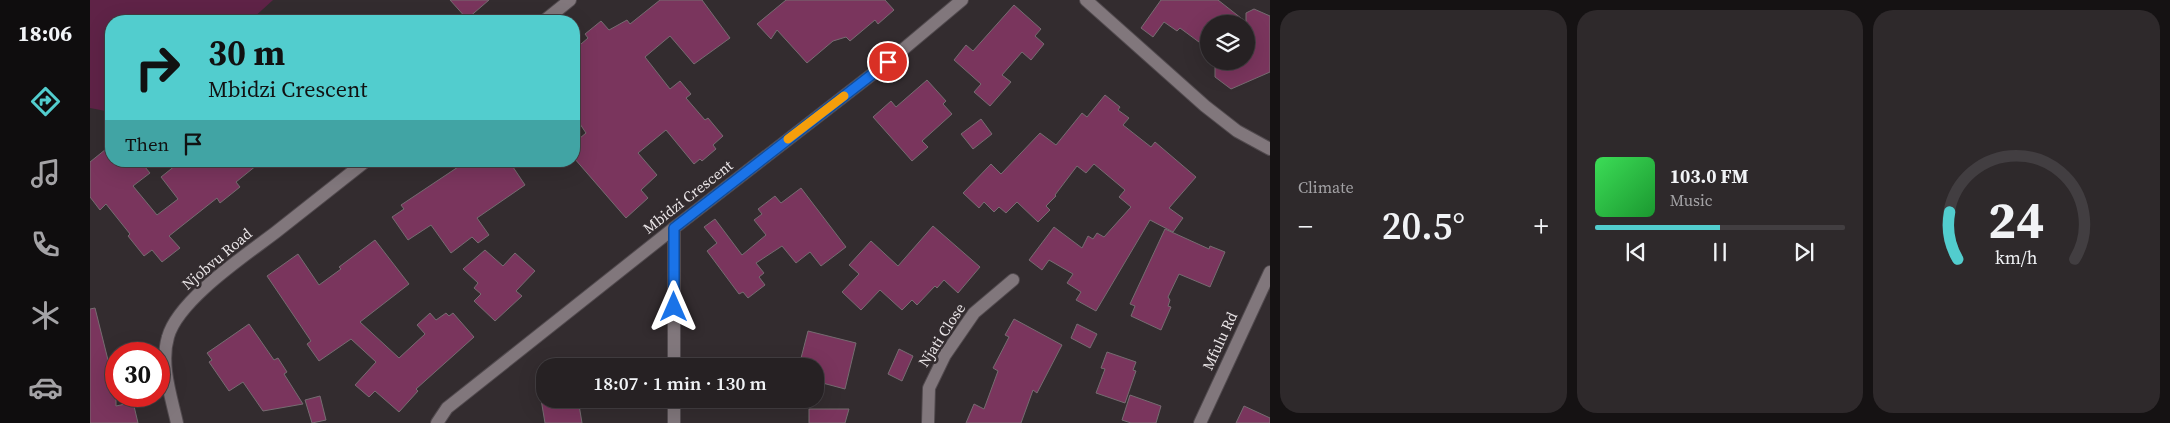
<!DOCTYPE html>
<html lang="en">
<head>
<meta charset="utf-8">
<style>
  body { margin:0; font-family:"Source Serif 4",serif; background:#2e292b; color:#f1f3f6; height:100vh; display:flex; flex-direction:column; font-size:19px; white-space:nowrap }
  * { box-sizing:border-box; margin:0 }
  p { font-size:16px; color:#a4a3a6 }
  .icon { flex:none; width:28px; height:28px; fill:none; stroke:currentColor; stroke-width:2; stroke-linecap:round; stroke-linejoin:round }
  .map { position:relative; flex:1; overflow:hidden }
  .sheet { display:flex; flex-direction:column; gap:10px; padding:10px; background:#151213; width:900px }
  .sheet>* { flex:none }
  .hud { position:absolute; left:15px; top:15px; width:475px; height:152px; border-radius:20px; box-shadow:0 5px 20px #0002,0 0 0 1px #423e41; background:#52cdce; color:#111; overflow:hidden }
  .fabs { position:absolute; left:1110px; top:15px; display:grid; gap:10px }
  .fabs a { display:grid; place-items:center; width:55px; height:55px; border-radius:50%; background:#262123; box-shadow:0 5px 20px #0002,0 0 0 1px #423e41; font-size:25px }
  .speed { position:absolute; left:15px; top:342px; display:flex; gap:10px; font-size:25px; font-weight:700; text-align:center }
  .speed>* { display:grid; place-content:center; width:65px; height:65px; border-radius:50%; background:#262123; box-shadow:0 5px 20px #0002,0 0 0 1px #423e41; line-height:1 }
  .speed .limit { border:8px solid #d22; background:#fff; color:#111 }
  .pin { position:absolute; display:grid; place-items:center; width:42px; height:42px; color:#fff; margin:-21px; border:2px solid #fff; border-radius:50%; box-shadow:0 1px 5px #0007 }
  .me { position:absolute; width:55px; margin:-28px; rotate:0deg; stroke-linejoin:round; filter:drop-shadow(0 0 4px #0008) }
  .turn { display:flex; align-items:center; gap:18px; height:105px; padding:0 20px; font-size:22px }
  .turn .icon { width:65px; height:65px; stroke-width:2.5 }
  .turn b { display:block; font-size:35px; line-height:42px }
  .then { display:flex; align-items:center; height:48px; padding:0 20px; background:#0003; gap:10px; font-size:19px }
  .big { font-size:38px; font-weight:600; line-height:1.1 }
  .sheet .widget { flex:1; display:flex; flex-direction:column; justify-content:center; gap:8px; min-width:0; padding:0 18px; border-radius:20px; background:#2e292b }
  .sheet .dial { align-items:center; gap:0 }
  .dial svg { height:130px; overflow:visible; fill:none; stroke:#423e41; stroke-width:7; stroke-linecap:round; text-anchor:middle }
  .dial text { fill:#f1f3f6; stroke:none }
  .song { display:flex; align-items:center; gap:15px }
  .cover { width:60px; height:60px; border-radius:8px; background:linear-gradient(135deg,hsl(130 70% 55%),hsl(130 70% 35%)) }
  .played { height:5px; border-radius:2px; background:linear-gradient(90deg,#52cdce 50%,#423e41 50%) }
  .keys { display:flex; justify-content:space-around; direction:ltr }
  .heat { display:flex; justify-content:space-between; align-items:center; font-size:28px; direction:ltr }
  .sheet .tiles { flex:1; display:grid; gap:10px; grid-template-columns:repeat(3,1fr) }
  .trip { position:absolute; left:446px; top:358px; width:288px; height:50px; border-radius:20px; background:#262123; box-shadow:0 5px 20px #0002,0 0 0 1px #423e41; font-weight:600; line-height:50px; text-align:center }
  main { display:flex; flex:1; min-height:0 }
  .dock { display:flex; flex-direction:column; width:90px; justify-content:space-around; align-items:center; background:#0f0d0e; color:#a4a3a6 }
  .dock .icon { width:35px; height:35px }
  .dock .active { color:#52cdce }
  .dock b { font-size:22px; color:#f1f3f6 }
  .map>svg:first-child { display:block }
</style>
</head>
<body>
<main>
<nav class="dock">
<b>18:06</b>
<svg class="icon active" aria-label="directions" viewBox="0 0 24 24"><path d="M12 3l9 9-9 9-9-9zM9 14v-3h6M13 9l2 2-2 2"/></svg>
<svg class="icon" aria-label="music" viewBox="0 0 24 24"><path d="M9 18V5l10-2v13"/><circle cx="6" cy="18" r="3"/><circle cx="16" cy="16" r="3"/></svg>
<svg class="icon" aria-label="phone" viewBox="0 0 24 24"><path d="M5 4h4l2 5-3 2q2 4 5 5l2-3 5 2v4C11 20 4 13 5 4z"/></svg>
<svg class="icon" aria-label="climate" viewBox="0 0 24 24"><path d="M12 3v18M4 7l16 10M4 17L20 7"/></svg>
<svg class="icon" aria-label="car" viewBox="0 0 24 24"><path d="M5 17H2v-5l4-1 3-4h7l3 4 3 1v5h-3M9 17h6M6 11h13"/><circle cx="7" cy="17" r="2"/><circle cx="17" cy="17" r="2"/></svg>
</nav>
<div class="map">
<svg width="1180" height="423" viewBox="0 0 1180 423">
  <rect width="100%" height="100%" fill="#332c2f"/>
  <!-- green -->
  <polygon fill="#5f2347" points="0,0 183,0 160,21 21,21 21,112 0,108"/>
  <!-- building -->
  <g fill="#7a355d" stroke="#766c71">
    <polygon points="360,0 399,0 377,19"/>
    <polygon points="570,0 612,0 640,38 604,64 580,36 555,57 580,89 590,81 601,94 596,98 615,120 618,118 633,136 623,145 626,149 612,161 610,159 604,164 576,130 548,153 567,175 551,190 558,198 536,218 484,158 484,143 496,133 484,115 484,50 498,38 495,34 511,21 519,30 537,20 540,24"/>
    <polygon points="696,0 795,0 804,10 788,24 785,20 760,41 756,37 743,41 717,63 687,30 681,39 667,24"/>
    <polygon points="1071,0 1128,0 1156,22 1156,13 1164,9 1180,16 1180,72 1141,89 1125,77 1125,61 1156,61 1156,24 1119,24 1119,38 1113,45 1090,28 1087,31 1074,22 1063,37 1051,28"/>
    <polygon points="924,5 951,29 945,36 954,44 941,60 932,52 912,75 921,82 900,106 884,92 891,84 864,60 876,45 883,51"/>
    <polygon points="837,80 856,101 853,104 862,114 832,141 838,147 822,161 783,117 801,101 806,107"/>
    <polygon points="1015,95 1030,107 1028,110 1039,118 1033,125 1061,147 1065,142 1106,177 1079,208 1093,218 1083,232 1060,220 1006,311 986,300 991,292 977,283 983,274 959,260 952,270 939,260 964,227 992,248 998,236 1003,239 1007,233 1014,237 1041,207 1029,197 1035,190 1004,164 996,173 987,166 965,195 966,196 956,206 960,210 948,222 927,202 916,213 909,207 904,212 894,202 889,208 873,193 901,164 911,174 950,133 966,145 992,113 997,117"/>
    <polygon points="891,119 902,134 883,149 871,134"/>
    <polygon points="21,145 21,161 50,161 60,173 43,186 67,215 88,199 71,177 91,161 172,161 146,182 150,187 130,203 127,198 79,236 90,248 72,262 62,250 54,256 38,236 40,234 16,204 10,210 0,197 0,162"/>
    <polygon points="365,161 419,161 435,185 387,218 399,235 388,243 382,237 361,253 341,225 318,240 302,217 314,209 311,205 368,167"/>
    <polygon points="711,188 756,247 731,266 720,252 706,263 692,246 666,263 674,273 669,277 675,285 658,298 653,292 649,294 617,251 627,243 614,227 625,219 652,255 676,235 664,220 672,214 668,209 685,196 691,203"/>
    <polygon points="843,226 890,267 868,293 854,280 847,288 845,286 827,305 822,300 812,310 790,290 771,310 752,292 769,274 759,265 781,241 808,266"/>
    <polygon points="1075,229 1119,249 1120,246 1135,252 1120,287 1089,274 1078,297 1080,300 1078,306 1081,307 1071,330 1041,316 1045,306 1040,304"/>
    <polygon points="285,240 319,284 270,322 309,358 335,334 327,325 340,313 346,320 356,313 359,316 363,313 384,337 326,389 328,391 309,412 285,391 279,397 265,385 286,362 261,339 229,361 217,344 221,341 177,276 208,254 229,285 251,269 249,267"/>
    <polygon points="395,250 413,266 425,253 445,271 426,291 432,296 405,321 384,301 391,294 384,288 388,283 373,269"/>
    <polygon points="5,308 20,368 26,367 26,406 40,403 41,406 44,406 48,423 0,423 0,309"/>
    <polygon points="924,319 972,345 947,393 943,390 931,423 876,423 884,404 894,409 908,371 903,368 919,337 915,335"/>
    <polygon points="159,324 184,360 188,358 197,372 194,374 213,404 173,411 153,382 139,391 119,362 122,360 117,353"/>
    <polygon points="987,324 1007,334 1000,348 981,338"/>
    <polygon points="718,331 766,343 755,389 725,381 725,366 709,366"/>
    <polygon points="809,349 823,356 812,381 798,374"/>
    <polygon points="1017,352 1046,362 1043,370 1046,371 1035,403 1006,393 1015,369 1011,368"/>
    <polygon points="1040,395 1071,406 1066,423 1041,423 1032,420"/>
    <polygon points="230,396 236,420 222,423 215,400"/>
    <polygon points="451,399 488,399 492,423 455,423"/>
    <polygon points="1154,406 1180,418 1180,423 1146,423"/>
    <polygon points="719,409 759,409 755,423 719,423"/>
  </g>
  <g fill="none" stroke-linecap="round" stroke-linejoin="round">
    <defs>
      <g id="minor">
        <polyline points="996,0 1115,106 1147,131 1180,149"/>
        <polyline points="454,21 480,0"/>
        <polyline points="584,228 584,366"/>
        <polyline points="584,399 584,423"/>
        <path d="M87 423C81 396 70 364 78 337 88 300 156 255 186 232 216 208 246 185 276 161"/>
        <polyline points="347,423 357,408 584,228 798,62 872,0"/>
        <polyline points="838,423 839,388 855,355 884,313 923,280"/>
        <polyline points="1110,423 1180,272"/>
      </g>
    </defs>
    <!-- minor casing -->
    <use href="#minor" stroke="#514a4e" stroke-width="14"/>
    <!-- minor -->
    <use href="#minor" stroke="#81777c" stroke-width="12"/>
  </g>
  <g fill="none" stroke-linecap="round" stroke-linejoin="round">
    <defs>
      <polyline id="route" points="584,307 584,228 798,62"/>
    </defs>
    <!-- route casing -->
    <use href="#route" stroke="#114b97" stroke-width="12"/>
    <!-- route -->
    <use href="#route" stroke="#1a73e8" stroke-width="9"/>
    <!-- slow -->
    <polyline stroke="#f59e0b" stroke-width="9" points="698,139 754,96"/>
  </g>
  <g text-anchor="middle" stroke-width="5" stroke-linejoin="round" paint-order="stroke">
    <!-- street labels -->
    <g font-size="15" fill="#e9e4e6" stroke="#332c2f">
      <text transform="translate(598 197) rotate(-38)" y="5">Mbidzi Crescent</text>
      <text transform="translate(127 259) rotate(-40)" y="5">Njobvu Road</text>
      <text transform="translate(852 335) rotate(-57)" y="5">Njati Close</text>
      <text transform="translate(1130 341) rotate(-65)" y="5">Mfulu Rd</text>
    </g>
  </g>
</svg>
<div class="fabs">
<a><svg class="icon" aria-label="layers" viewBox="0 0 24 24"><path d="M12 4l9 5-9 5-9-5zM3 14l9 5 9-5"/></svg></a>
</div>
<div class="speed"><div class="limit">30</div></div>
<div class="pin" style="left:798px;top:62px;background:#d93025"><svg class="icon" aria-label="arrive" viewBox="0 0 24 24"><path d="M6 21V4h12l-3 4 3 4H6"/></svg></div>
<svg class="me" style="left:584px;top:307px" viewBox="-20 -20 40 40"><path d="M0-17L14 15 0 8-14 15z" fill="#1a73e8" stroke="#fff" stroke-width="4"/></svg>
<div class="trip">18:07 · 1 min · 130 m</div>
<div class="hud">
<div class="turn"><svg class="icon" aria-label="right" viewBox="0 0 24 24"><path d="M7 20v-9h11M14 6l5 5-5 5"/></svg><div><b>30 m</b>Mbidzi Crescent</div></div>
<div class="then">Then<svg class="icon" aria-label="arrive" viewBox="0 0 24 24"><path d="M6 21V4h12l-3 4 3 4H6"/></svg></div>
</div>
</div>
<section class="sheet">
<div class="tiles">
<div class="widget"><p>Climate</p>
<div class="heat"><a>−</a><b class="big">20.5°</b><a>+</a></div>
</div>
<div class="widget">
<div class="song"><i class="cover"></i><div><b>103.0 FM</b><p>Music</p></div></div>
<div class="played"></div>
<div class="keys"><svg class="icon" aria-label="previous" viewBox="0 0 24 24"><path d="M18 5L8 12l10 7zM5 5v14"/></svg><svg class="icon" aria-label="pause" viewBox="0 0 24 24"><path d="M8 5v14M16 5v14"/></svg><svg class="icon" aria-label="next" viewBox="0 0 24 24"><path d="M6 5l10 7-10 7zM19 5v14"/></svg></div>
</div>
<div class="widget dial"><svg viewBox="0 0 100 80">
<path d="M14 69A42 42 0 1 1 86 69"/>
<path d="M14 69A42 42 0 0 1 9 40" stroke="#52cdce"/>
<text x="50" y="56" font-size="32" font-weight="700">24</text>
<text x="50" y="72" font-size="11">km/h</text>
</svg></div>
</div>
</section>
</main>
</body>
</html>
